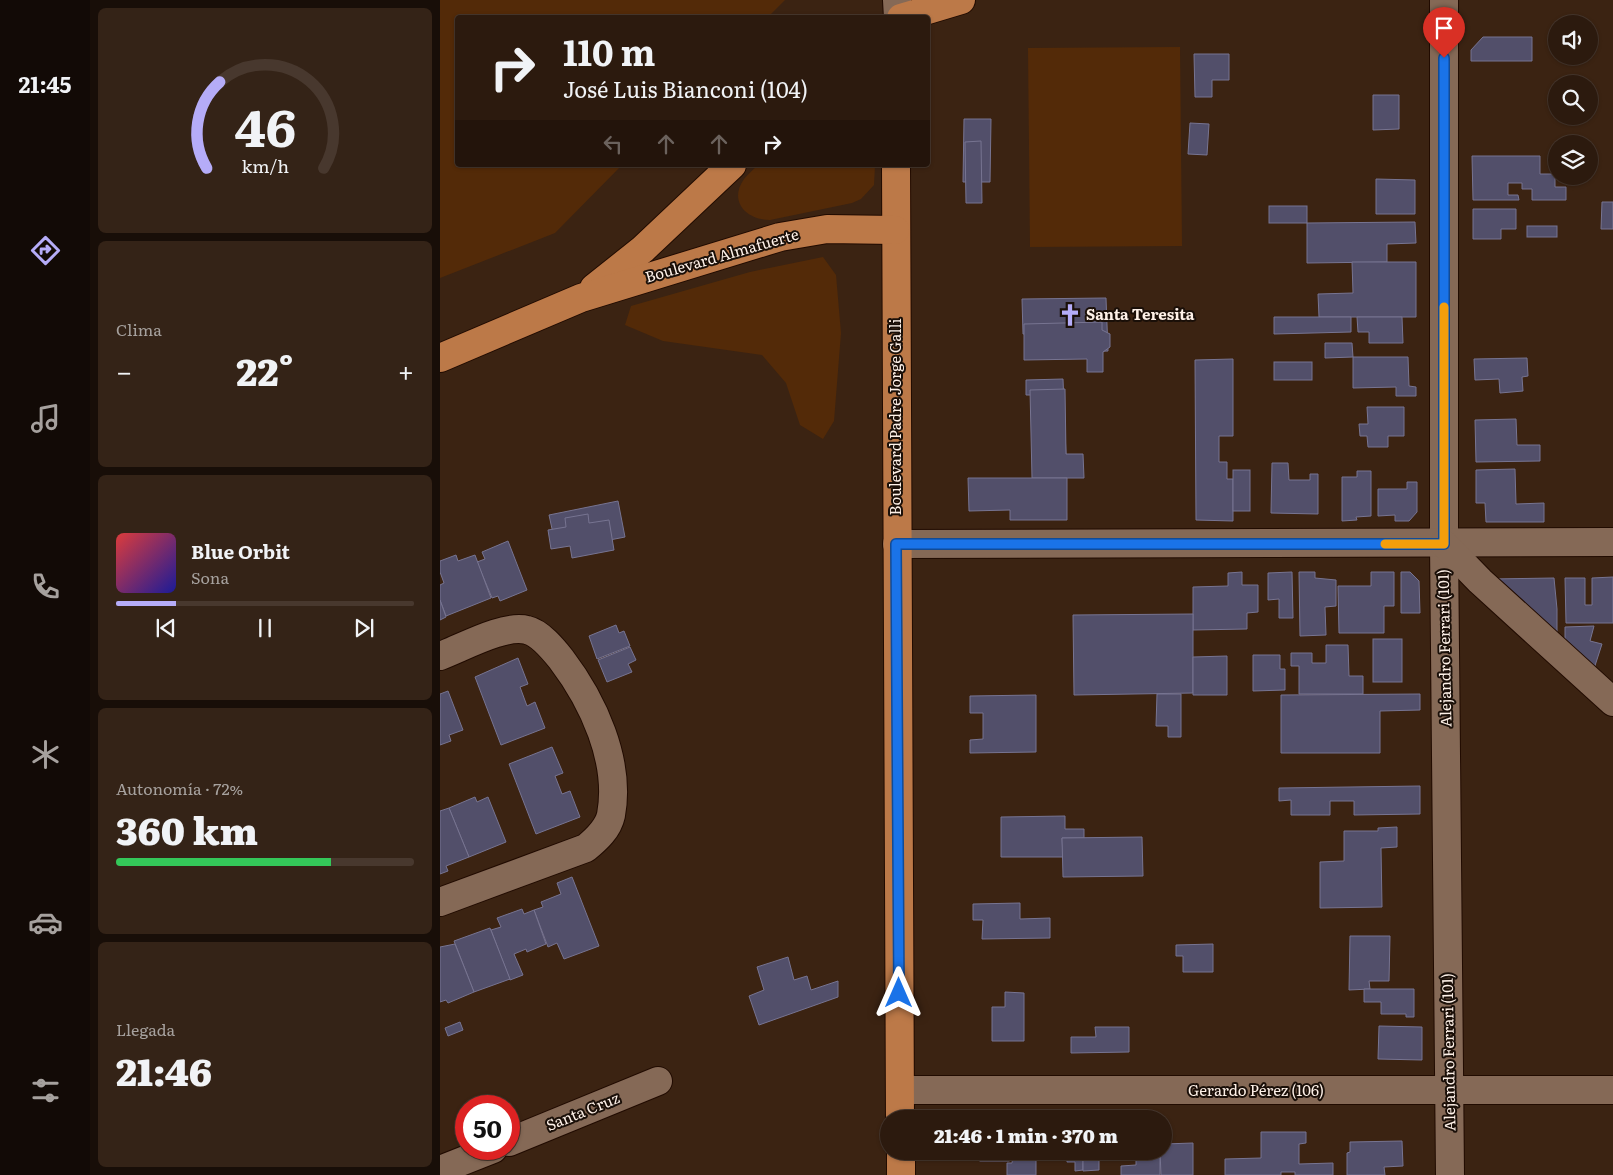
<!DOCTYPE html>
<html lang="es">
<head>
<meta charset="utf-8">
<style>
  body { margin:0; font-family:Literata,serif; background:#342317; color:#f1f3f6; height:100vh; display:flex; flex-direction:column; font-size:19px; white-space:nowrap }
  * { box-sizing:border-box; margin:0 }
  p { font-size:16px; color:#a6a19e }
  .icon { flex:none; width:28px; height:28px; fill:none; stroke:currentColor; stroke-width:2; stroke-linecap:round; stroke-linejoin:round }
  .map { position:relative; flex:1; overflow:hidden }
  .drawer { display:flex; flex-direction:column; gap:8px; padding:8px; background:#180e08; width:350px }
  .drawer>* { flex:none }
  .guide { position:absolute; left:15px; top:15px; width:475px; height:152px; border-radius:5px; box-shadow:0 1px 4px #0004,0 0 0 1px #48382e; background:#2c1a0e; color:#f1f3f6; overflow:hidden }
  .buttons { position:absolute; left:1108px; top:15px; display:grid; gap:10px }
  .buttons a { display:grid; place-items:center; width:50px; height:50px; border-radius:50%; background:#2c1a0e; box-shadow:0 1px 4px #0004,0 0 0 1px #48382e; font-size:25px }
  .speed { position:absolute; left:15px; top:1095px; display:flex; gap:10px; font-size:25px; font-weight:700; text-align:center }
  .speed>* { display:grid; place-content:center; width:65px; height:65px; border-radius:50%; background:#2c1a0e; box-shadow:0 1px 4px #0004,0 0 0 1px #48382e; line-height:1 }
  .speed .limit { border:8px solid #d22; background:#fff; color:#111 }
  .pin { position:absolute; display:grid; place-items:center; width:42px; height:42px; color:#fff; margin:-51px -21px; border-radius:50% 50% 50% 0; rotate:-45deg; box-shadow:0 0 5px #0007 }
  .pin .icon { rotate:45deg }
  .me { position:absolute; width:55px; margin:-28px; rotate:0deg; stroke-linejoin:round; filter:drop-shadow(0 0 4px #0008) }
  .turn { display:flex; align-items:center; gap:18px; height:105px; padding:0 25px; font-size:22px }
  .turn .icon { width:65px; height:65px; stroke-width:2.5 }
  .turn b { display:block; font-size:35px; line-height:42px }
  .lanes { display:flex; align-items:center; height:48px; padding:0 25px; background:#0003; justify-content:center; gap:25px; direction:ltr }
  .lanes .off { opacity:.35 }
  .big { font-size:38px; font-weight:800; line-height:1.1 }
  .drawer .widget { flex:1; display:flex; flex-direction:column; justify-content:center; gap:8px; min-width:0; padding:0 18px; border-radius:8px; background:#342317 }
  .drawer .dial { align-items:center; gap:0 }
  .dial svg { height:130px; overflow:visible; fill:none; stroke:#48382e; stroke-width:7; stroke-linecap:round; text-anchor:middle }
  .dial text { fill:#f1f3f6; stroke:none }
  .song { display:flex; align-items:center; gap:15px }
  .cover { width:60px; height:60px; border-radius:8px; background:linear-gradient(135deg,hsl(0 70% 55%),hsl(240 70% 35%)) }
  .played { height:5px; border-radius:2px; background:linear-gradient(90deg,#b5acf8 20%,#48382e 20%) }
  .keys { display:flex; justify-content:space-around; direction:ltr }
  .heat { display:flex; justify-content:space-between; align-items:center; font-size:28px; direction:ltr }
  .charge { height:8px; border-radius:4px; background:linear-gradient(90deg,#34c759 72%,#48382e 0) }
  .trip { position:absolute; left:440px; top:1110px; width:292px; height:50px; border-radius:25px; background:#2c1a0e; box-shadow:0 1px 4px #0004,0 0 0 1px #48382e; font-weight:800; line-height:50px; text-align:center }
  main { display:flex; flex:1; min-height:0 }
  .tab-bar { display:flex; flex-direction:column; width:90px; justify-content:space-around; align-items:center; background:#120a06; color:#a6a19e }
  .tab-bar .icon { width:35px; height:35px }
  .tab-bar .selected { color:#b5acf8 }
  .tab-bar b { font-size:22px; color:#f1f3f6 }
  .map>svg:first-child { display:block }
</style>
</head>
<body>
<main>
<nav class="tab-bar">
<b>21:45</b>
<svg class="icon selected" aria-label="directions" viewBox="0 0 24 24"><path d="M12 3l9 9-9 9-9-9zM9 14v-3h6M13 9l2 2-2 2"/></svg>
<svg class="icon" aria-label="music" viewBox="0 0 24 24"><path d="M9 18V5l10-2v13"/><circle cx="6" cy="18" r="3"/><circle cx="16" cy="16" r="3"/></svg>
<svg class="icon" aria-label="phone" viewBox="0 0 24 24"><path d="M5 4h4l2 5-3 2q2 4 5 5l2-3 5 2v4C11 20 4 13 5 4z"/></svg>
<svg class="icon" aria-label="climate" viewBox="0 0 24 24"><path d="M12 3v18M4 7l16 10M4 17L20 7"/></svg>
<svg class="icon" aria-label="car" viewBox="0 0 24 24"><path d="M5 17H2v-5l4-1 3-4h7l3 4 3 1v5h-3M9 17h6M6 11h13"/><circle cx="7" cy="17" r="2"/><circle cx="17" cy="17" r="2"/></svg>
<svg class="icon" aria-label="filters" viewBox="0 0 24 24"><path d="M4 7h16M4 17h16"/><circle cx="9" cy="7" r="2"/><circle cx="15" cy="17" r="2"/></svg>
</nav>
<section class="drawer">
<div class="widget dial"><svg viewBox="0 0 100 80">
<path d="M14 69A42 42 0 1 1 86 69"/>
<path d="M14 69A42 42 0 0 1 22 16" stroke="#b5acf8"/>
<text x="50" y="56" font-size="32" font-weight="700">46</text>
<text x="50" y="72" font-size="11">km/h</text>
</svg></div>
<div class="widget"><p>Clima</p>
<div class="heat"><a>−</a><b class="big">22°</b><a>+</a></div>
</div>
<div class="widget">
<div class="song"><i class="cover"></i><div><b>Blue Orbit</b><p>Sona</p></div></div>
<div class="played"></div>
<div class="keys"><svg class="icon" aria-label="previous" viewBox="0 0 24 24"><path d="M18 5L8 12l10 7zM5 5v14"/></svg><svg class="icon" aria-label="pause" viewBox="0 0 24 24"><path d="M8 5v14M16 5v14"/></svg><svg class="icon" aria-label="next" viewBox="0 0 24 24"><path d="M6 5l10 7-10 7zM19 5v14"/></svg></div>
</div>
<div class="widget"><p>Autonomía · 72%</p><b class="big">360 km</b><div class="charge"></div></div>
<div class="widget"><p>Llegada</p><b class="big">21:46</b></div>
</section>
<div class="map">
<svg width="1173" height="1175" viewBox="0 0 1173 1175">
  <rect width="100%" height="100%" fill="#3b2312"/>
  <!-- green -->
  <g fill="#532a08">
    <polygon points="0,0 345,0 328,17 18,18 18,165 182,165 115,233 0,278"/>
    <polygon points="740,47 742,246 590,247 588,48"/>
    <path d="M318 165H435L434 185 421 199 412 203 330 220C307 220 288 202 304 179 308 174 313 170 318 165Z"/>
    <polygon points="383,257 396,275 401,333 394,421 383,439 360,425 346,383 322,355 223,341 185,325 191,306 310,272"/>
  </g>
  <!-- building -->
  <g fill="#524f6a" stroke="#777491">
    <polygon points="1043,37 1092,37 1092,61 1031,61 1031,50"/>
    <polygon points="754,54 789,54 789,80 772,80 772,97 755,97"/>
    <polygon points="933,95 959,95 959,129 933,130"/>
    <polygon points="524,119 551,119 550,182 523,182"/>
    <polygon points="750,123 769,124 767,155 748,154"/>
    <polygon points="541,141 542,203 526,203 525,142"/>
    <polygon points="1032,156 1100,156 1100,174 1115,174 1115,187 1126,187 1126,200 1092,200 1092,189 1082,189 1082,183 1068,183 1068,195 1078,195 1079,200 1033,200"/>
    <polygon points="936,179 975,180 975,214 936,214"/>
    <polygon points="1162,202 1173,202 1173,229 1161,229"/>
    <rect x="829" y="206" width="38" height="17"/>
    <polygon points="1033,209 1076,209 1076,229 1061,229 1061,239 1033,239"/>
    <polygon points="975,222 976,243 947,244 947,262 867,263 867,223"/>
    <rect x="1087" y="226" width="30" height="11"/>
    <polygon points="912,262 976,262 976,317 879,317 878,294 913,293"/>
    <polygon points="666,298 668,351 645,352 644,333 583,334 582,299"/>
    <polygon points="834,317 911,317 911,332 834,334"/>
    <polygon points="917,317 962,317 963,343 929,343 929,332 918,332"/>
    <polygon points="662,322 662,330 670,334 670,347 663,352 663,372 647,372 647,359 584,360 584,324"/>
    <polygon points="885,343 912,343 913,357 885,358"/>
    <polygon points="913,357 968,357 969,386 976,387 976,396 956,396 956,387 913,388"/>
    <polygon points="1087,358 1088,376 1082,377 1083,391 1060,393 1059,379 1035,380 1034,359"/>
    <polygon points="793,359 793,436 779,436 779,462 787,462 787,479 793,479 793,521 756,520 755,360"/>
    <rect x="834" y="362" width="38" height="18"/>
    <polygon points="623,379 626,456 608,457 606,395 586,395 586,380"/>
    <polygon points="625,389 626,454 643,454 644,478 592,478 590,390"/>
    <polygon points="927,407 964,407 964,436 948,436 948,447 928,447 927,436 920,436 919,424 928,424"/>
    <polygon points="1076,419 1077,445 1100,445 1100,461 1036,462 1035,420"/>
    <polygon points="832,463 848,463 849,480 870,480 870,474 878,474 878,514 831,513"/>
    <polygon points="1075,469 1076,504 1104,503 1104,522 1046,522 1045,503 1036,503 1036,470"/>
    <rect x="793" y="470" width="17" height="41"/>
    <polygon points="917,471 931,471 931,516 916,517 917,520 902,521 902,477 917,477"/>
    <polygon points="528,478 627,478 627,520 570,520 570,510 529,511"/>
    <polygon points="967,482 977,482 977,512 969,521 955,521 955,515 938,516 938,489 967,489"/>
    <polygon points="178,501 185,537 139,546 137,534 114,538 109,515"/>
    <polygon points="148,514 149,523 169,520 174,550 132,558 130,546 111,549 108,530 126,527 125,518"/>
    <polygon points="68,541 87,590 60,601 58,596 52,598 37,562 45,559 42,552"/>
    <polygon points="16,555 18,561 35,555 51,598 6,616 0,600 0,585 4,583 0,572 0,561"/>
    <polygon points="802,572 802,585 818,585 818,612 807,613 807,629 753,630 753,587 788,586 788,573"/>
    <polygon points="852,572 853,618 839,618 839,599 828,600 828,573"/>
    <polygon points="859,572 875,572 875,578 896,580 896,606 885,607 886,635 860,636"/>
    <polygon points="931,572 954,572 954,606 944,606 944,633 899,633 898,586 931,586"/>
    <polygon points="961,572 970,572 979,581 980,613 961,613"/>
    <polygon points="1173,577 1173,623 1126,623 1125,578 1145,578 1145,605 1152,605 1152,578"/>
    <polygon points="1114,578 1117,609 1117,648 1052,579"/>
    <polygon points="0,600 6,617 0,620"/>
    <polygon points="753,614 753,693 634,695 633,615"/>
    <polygon points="176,625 179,633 184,631 190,646 157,659 149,636"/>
    <polygon points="1154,626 1150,641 1162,644 1151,678 1125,655 1125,627"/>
    <rect x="933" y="639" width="29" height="43"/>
    <polygon points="886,645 908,645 909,676 923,676 923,694 859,694 859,666 851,666 851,653 872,653 872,663 886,663"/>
    <polygon points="190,647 196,660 188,664 192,672 167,682 158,660"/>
    <polygon points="813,655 840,655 840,669 845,669 845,690 813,691"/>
    <polygon points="787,656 787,695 753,695 753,657"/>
    <polygon points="78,658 88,684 80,687 87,706 95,702 105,728 61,745 35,677"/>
    <polygon points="8,691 23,730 9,735 11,741 0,745 0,694"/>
    <polygon points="717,694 741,694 741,737 728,737 728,726 716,726"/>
    <polygon points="980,694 980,710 940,711 940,753 841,753 841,695"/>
    <polygon points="596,695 596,752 530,753 530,740 543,739 543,713 530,713 530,696"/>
    <polygon points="112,747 123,773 115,776 122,794 130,791 140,817 96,834 69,764"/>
    <polygon points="980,786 980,814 914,815 914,801 890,801 890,815 851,815 851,800 839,801 839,788"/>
    <polygon points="35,797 37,802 48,797 66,842 29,857 9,808"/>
    <polygon points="9,808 29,857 6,866 8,871 0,874 0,811"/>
    <polygon points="625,816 625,829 644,829 644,838 622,838 623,857 561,857 561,817"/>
    <polygon points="957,827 957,847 941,848 942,907 880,908 880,862 904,861 904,831 938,831 938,828"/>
    <polygon points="702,837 703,876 623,877 622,838"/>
    <polygon points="132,877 159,946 124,959 117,943 108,947 94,910 103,907 101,902 121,894 117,883"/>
    <polygon points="580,903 580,919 610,918 610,938 542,939 543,920 533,920 533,904"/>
    <polygon points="82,909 84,914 94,910 106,944 87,952 86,949 74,954 83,975 70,980 51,930 61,927 57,918"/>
    <polygon points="50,928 70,979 34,992 14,941"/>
    <polygon points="910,936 950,936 949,981 929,981 930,989 909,990"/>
    <polygon points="15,944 34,992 8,1003 6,1000 0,1002 0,947"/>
    <polygon points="773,944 773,972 743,972 743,956 736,956 736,945"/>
    <polygon points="348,957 354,980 367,976 371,990 398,981 398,997 319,1025 309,996 324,990 317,967"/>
    <polygon points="924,989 974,989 974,1017 966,1017 966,1014 941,1014 941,1002 924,1002"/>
    <polygon points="565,992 584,993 584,1041 552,1041 552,1007 565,1007"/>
    <polygon points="20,1022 23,1030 8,1036 5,1028"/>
    <polygon points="939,1026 982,1027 982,1060 938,1059"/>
    <polygon points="655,1027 689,1027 689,1052 631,1053 631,1037 656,1037"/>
    <polygon points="821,1132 866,1132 866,1143 859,1144 859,1164 893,1163 893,1175 855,1175 855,1172 841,1172 841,1175 785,1175 785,1159 821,1158"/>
    <polygon points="962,1141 963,1166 944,1167 945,1175 907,1175 907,1153 910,1152 910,1142"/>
    <polygon points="753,1143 753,1175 721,1175 720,1151 724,1151 724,1144"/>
    <rect x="540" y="1151" width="29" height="10"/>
    <polygon points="627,1151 643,1151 643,1170 635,1171 635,1162 627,1162"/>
    <polygon points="643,1151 659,1151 659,1170 643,1171"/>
    <polygon points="696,1151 720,1151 720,1175 681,1175 681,1166 696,1165"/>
    <polygon points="573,1155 596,1156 596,1175 567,1175 567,1163 572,1163"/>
  </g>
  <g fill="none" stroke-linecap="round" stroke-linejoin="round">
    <defs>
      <g id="minor">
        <polyline points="457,0 458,18"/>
        <polyline points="1004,0 1004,544 1010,1175"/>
        <polyline points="457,544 1173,542"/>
        <polyline points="1004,544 1040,581 1173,702"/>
        <path d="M0 656C22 648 64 624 87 630 100 633 113 649 121 659 153 701 181 761 171 815 168 829 157 839 146 848L0 902"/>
        <polyline points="460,1090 1173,1090"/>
        <polyline points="69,1142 218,1081"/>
        <polyline points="0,1170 53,1149"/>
      </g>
      <g id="major">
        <polyline points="461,18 521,0"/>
        <polyline points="456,165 460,1119"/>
        <polyline points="154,288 203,249 292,165"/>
        <polyline points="0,358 141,298 340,237 387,229 455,230"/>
        <polyline points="461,1151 461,1175"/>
      </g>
    </defs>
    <!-- minor casing -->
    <use href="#minor" stroke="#210b00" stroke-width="30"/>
    <!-- major casing -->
    <use href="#major" stroke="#210b00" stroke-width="30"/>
    <!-- minor -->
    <use href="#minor" stroke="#856956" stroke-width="28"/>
    <!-- major -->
    <use href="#major" stroke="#bc7948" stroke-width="28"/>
  </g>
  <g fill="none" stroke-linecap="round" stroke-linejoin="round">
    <defs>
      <polyline id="route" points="459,993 456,544 1004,544 1004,58"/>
    </defs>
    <!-- route casing -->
    <use href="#route" stroke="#114b97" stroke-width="12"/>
    <!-- route -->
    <use href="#route" stroke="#1a73e8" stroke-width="9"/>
    <!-- slow -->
    <polyline stroke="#f59e0b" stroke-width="9" points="945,544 1004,544 1004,307"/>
  </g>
  <!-- icons -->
  <defs>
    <symbol id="church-bare" viewBox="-9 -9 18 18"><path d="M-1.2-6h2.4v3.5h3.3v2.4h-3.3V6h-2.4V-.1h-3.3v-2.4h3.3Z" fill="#b5acf8" stroke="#1a0f08" stroke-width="2.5" paint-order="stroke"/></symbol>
  </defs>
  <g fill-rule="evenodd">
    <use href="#church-bare" x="614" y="299" width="32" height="32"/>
  </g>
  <g text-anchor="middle" stroke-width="4" stroke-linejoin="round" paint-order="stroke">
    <!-- street labels -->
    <g font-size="15" fill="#fef1e8" stroke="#1a0f08">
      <text transform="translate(282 256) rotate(-16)" y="5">Boulevard Almafuerte</text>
      <text transform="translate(456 417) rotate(-90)" y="5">Boulevard Padre Jorge Galli</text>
      <text transform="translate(1005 648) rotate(-91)" y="5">Alejandro Ferrari (101)</text>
      <text transform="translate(1009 1052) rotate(-91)" y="5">Alejandro Ferrari (101)</text>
      <text x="816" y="1096">Gerardo Pérez (106)</text>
      <text transform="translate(143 1112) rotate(-22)" y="5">Santa Cruz</text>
    </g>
    <!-- poi labels -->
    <g font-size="15" font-weight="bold" fill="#fef1e8" stroke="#1a0f08" text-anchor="start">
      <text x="646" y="320">Santa Teresita</text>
    </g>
  </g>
</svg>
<div class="buttons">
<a><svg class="icon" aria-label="sound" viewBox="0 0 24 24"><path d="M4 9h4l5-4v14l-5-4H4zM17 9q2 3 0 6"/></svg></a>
<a><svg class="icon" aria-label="search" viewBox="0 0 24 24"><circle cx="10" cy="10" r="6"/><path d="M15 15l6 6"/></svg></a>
<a><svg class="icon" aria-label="layers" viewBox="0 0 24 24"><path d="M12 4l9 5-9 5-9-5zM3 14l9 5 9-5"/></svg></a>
</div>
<div class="speed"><div class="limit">50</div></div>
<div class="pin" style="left:1004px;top:58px;background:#d93025"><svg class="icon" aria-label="arrive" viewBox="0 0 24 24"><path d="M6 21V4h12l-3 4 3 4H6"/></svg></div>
<svg class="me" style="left:459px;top:993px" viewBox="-20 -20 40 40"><path d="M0-17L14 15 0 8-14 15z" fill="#1a73e8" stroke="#fff" stroke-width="4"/></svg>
<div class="trip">21:46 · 1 min · 370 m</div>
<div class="guide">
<div class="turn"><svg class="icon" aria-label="right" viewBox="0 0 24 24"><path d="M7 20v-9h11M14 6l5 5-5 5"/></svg><div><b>110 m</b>José Luis Bianconi (104)</div></div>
<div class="lanes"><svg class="icon off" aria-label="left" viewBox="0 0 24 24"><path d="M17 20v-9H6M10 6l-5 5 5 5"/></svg><svg class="icon off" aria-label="ahead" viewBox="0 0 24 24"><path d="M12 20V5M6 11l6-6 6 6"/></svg><svg class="icon off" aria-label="ahead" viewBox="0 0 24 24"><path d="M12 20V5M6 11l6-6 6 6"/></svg><svg class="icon" aria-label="right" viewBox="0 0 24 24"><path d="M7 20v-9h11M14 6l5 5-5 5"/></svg></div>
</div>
</div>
</main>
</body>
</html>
